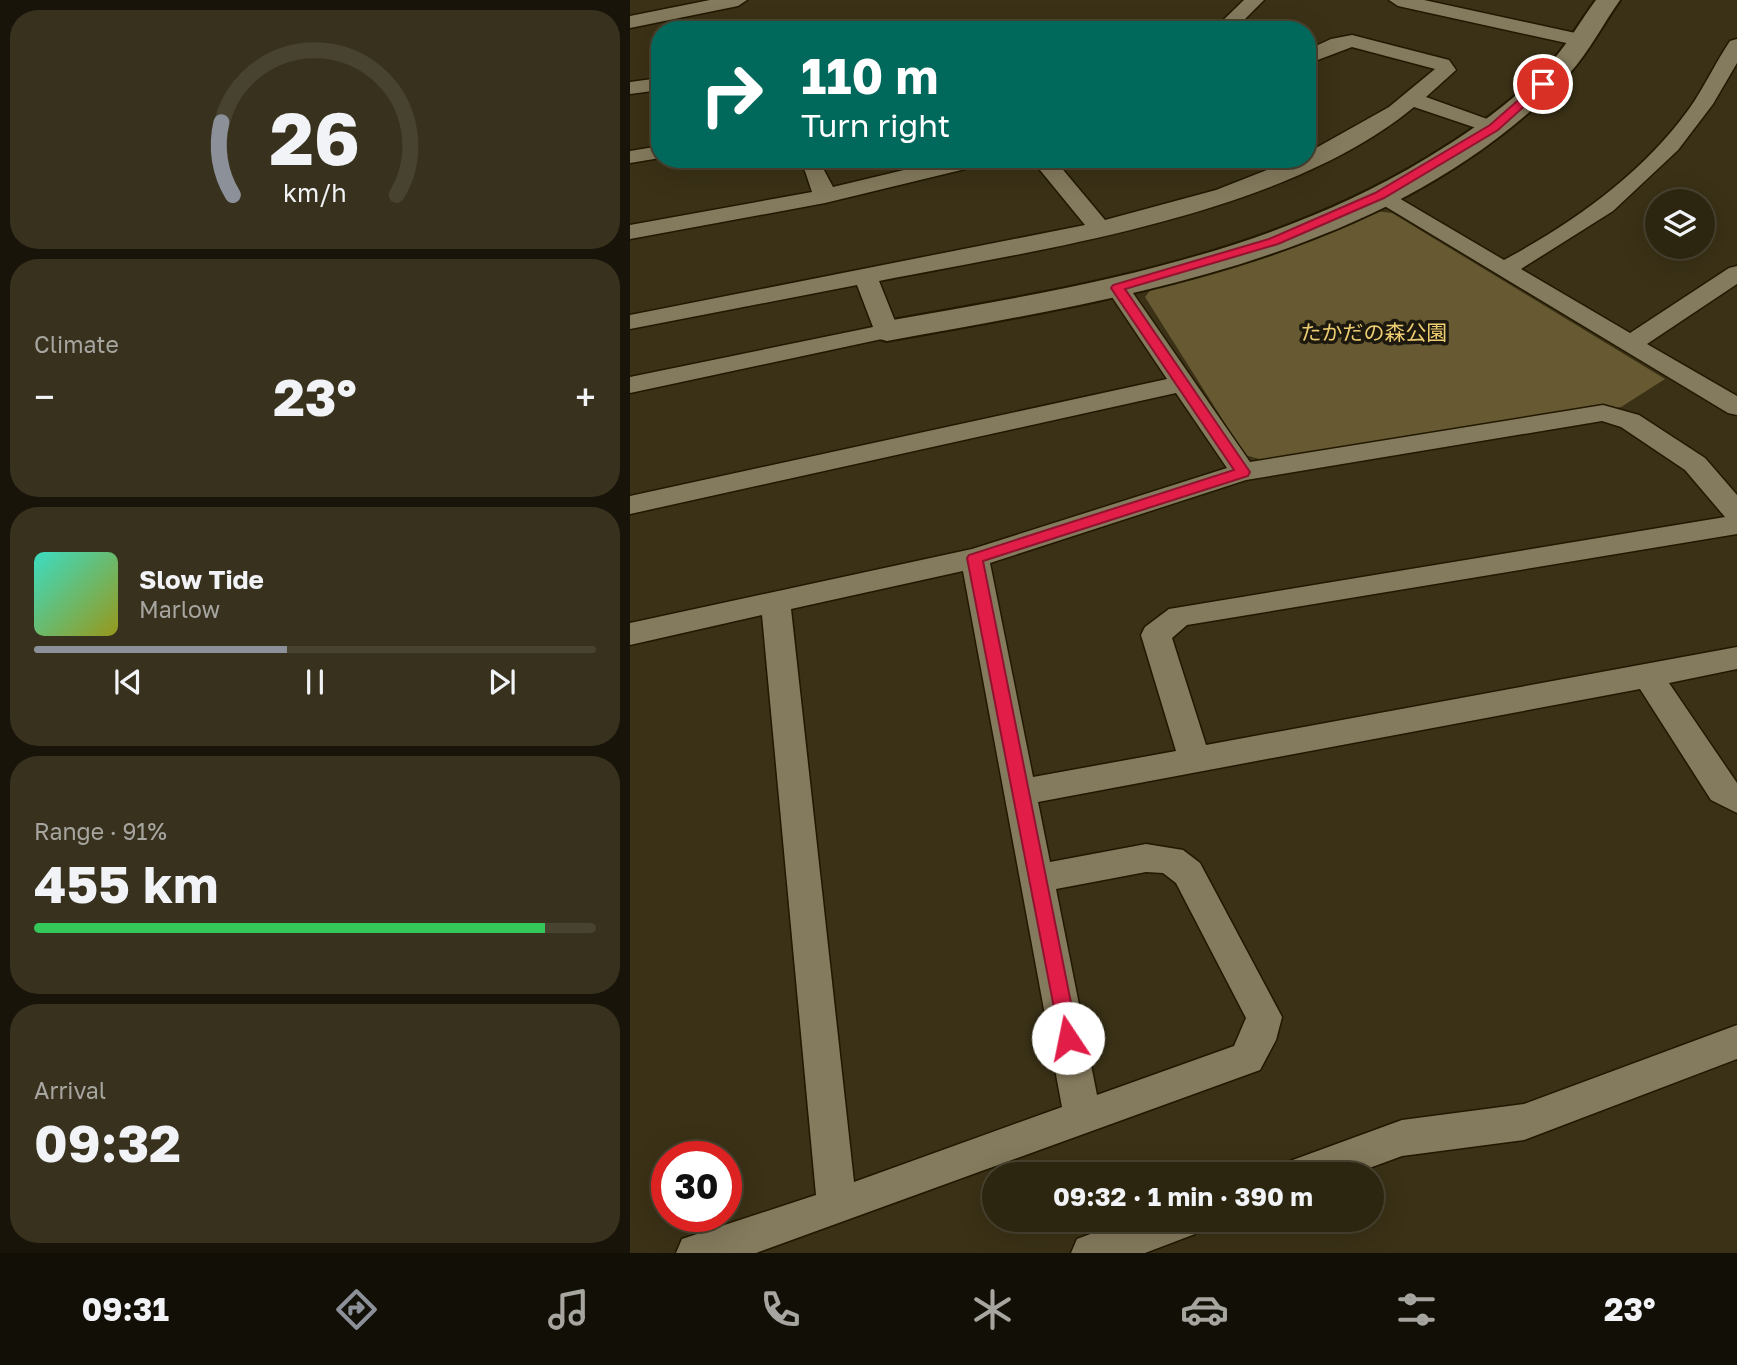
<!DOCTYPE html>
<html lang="en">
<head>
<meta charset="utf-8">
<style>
  body { margin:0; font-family:"Golos Text","Noto Sans JP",sans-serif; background:#38311e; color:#f1f3f6; height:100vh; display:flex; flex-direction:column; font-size:26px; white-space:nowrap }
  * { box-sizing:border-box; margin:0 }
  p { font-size:23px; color:#a6a59f }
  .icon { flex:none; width:38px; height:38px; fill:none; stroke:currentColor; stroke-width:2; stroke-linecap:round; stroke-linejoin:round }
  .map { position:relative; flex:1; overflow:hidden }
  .details { display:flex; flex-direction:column; gap:10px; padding:10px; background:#181409; width:630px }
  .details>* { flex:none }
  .top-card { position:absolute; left:21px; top:21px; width:665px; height:147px; border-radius:28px; box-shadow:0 7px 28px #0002,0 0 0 2px #484230; background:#00695c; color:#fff; overflow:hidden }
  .controls { position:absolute; left:1015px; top:189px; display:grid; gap:14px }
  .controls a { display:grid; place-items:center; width:70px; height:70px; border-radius:50%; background:#2c2510; box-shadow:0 7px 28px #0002,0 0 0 2px #484230; font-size:35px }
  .speed { position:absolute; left:21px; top:1141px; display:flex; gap:14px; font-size:35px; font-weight:700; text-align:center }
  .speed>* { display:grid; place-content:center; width:91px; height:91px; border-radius:50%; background:#2c2510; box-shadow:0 7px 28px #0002,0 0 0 2px #484230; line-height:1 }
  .speed .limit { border:10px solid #d22; background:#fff; color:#111 }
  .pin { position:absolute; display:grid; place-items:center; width:60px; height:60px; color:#fff; margin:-30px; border:4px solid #fff; border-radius:50%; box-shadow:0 2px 7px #0007 }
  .me { position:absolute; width:77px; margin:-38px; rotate:349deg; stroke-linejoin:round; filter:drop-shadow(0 0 5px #0008) }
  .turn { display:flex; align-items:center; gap:24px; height:147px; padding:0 35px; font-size:32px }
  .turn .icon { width:91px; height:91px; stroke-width:2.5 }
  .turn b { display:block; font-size:49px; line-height:60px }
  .big { font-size:52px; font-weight:700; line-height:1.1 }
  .details .card { flex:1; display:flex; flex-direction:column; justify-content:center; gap:10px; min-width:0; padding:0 24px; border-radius:28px; background:#38311e }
  .details .dial { align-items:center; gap:0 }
  .dial svg { height:182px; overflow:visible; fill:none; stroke:#484230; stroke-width:7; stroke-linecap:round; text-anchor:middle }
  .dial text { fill:#f1f3f6; stroke:none }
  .song { display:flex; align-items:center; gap:21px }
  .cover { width:84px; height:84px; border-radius:10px; background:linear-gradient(135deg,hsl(170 70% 55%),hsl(60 70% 35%)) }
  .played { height:7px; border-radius:4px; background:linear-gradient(90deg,#8c9099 45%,#484230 45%) }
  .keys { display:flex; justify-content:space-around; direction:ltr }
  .heat { display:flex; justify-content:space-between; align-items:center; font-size:38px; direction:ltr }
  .charge { height:10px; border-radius:5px; background:linear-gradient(90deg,#34c759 91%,#484230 0) }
  .trip { position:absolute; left:352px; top:1162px; width:402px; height:70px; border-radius:35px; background:#2c2510; box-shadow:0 7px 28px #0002,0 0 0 2px #484230; font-weight:700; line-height:70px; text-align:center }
  .tab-bar { display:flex; height:112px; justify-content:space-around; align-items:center; background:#120f06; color:#a6a59f }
  .tab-bar .icon { width:49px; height:49px }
  .tab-bar .current { color:#8c9099 }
  .tab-bar b { font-size:32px; color:#f1f3f6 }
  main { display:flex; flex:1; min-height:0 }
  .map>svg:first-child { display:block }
</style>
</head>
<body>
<main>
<section class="details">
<div class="card dial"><svg viewBox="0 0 100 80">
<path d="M14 69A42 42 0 1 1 86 69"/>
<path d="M14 69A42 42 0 0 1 9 37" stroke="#8c9099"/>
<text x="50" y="56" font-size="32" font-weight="700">26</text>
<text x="50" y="72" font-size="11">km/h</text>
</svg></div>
<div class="card"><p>Climate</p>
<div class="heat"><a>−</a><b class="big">23°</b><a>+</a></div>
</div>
<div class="card">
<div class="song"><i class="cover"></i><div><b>Slow Tide</b><p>Marlow</p></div></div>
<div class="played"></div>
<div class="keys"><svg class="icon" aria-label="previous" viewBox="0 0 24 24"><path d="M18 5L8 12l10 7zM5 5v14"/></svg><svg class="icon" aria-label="pause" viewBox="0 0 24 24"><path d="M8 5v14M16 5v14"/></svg><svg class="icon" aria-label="next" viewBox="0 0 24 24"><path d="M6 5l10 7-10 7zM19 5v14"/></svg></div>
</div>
<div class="card"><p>Range · 91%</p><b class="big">455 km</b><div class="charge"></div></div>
<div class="card"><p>Arrival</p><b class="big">09:32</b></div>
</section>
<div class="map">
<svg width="1107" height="1253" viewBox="0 0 1107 1253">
  <rect width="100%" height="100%" fill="#3a3116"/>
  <!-- green -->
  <path fill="#675a32" d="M745 211 762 213 1035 379 991 407 636 461 615 455 515 297 522 288C599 268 672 243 745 211Z"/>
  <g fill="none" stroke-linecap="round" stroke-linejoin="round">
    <defs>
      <g id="minor">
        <polygon points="80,0 117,0 108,6 0,28 0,16"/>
        <polygon points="614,0 634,0 604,30 583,30"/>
        <polygon points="759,0 794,0 950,34 960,40 950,46 768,6"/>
        <path d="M722 35 819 60 826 70 796 97 871 124 875 128 864 134 784 107C654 215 412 249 249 281L269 331 266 336 0 393V377L243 327 227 285 0 329V315L455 225 401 159H424L475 220 586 190 665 159H677V153L759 107 805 69 722 47 677 64V50L701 39Z"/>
        <path d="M1107 39V63L1083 104 1048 150 983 211 891 269 1000 333 1099 268 1107 266V284L1017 344 1107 396V415L1098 413 738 196 741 191H757L874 260C944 222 1011 175 1059 109 1074 88 1085 63 1100 41Z"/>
        <polygon points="30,78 30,90 0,94 0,82"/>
        <polygon points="30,146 30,158 0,163 0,151"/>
        <polygon points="165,159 188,159 203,187 320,159 359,159 356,164 195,203 0,239 0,225 182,192 175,171"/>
        <path d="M488 281 496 283 620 462 973 405 1009 415 1075 458 1107 495V534L557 625 542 638 576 745 1107 647V669L1039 683 1107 783V813L1081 800 1010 689 408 802 420 862 516 844 553 850 570 863 652 1017 646 1040 630 1070 126 1253H46L52 1239 186 1195 132 615 0 645V623L342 549 597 468 546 393 0 514V496L537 379 476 288 480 283ZM972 421 991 427 1055 470 1095 517 539 609 515 627 511 635 546 751 403 777 360 563 616 480ZM333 571 432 1107 224 1182 161 609ZM516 872 533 873 546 883 616 1018 604 1046 467 1095 426 889Z"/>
        <polygon points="1107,1025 1107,1059 894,1140 772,1156 723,1174 654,1174 660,1161 772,1120 894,1104"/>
        <polygon points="498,1220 571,1220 565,1234 515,1253 441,1253 447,1239"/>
      </g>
      <path id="tertiary" d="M966 0H990C973 24 959 52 939 74 765 258 494 298 257 341L246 338 241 331 246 324 257 321C444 288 632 258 797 158 842 131 887 99 923 60 939 42 951 20 966 0Z"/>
    </defs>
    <!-- minor casing -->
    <use href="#minor" stroke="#211800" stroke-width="3"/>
    <!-- tertiary casing -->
    <use href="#tertiary" stroke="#211800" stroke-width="4"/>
    <!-- minor -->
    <use href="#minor" fill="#847a5d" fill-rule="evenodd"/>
    <!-- tertiary -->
    <use href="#tertiary" fill="#847a5d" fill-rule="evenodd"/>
  </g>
  <!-- route -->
  <polygon fill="#e11d48" stroke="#92132f" stroke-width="2" points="909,82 919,84 868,130 754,198 648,244 495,289 620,472 618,476 353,561 448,1038 445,1044 438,1047 431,1044 337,558 339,555 604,470 481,288 483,285 639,239 745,193 860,125"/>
  <g text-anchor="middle" stroke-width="7" stroke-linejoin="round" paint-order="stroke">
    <!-- park labels -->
    <g font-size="21" fill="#edcd71" stroke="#1d190e">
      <text x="744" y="340">たかだの森公園</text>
    </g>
  </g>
</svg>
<div class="controls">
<a><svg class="icon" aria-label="layers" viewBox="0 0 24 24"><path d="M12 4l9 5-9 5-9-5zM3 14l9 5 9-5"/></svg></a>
</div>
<div class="speed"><div class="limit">30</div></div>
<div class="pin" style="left:913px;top:84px;background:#d93025"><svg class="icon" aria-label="arrive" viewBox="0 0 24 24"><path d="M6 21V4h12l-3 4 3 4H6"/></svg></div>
<svg class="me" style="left:438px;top:1038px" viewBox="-20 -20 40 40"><circle r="19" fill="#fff"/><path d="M0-13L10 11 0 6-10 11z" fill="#e11d48"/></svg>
<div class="trip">09:32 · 1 min · 390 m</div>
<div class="top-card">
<div class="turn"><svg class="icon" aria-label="right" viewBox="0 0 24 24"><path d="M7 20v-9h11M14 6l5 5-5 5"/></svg><div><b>110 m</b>Turn right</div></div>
</div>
</div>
</main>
<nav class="tab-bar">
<b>09:31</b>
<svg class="icon current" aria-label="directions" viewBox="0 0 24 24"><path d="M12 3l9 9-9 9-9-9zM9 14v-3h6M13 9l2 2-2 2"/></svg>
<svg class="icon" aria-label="music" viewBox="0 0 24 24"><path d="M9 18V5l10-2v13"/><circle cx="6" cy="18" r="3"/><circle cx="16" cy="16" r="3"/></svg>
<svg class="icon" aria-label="phone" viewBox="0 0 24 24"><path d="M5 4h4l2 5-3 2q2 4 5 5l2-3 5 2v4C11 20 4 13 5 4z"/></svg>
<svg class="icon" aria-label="climate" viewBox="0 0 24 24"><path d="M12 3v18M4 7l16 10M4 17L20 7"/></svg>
<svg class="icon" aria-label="car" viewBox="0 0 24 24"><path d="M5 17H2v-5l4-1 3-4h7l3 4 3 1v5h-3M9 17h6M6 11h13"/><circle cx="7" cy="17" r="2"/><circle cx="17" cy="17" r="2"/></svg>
<svg class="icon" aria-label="filters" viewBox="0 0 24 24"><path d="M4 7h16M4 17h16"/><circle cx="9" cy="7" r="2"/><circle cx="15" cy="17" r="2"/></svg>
<b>23°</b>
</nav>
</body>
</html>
